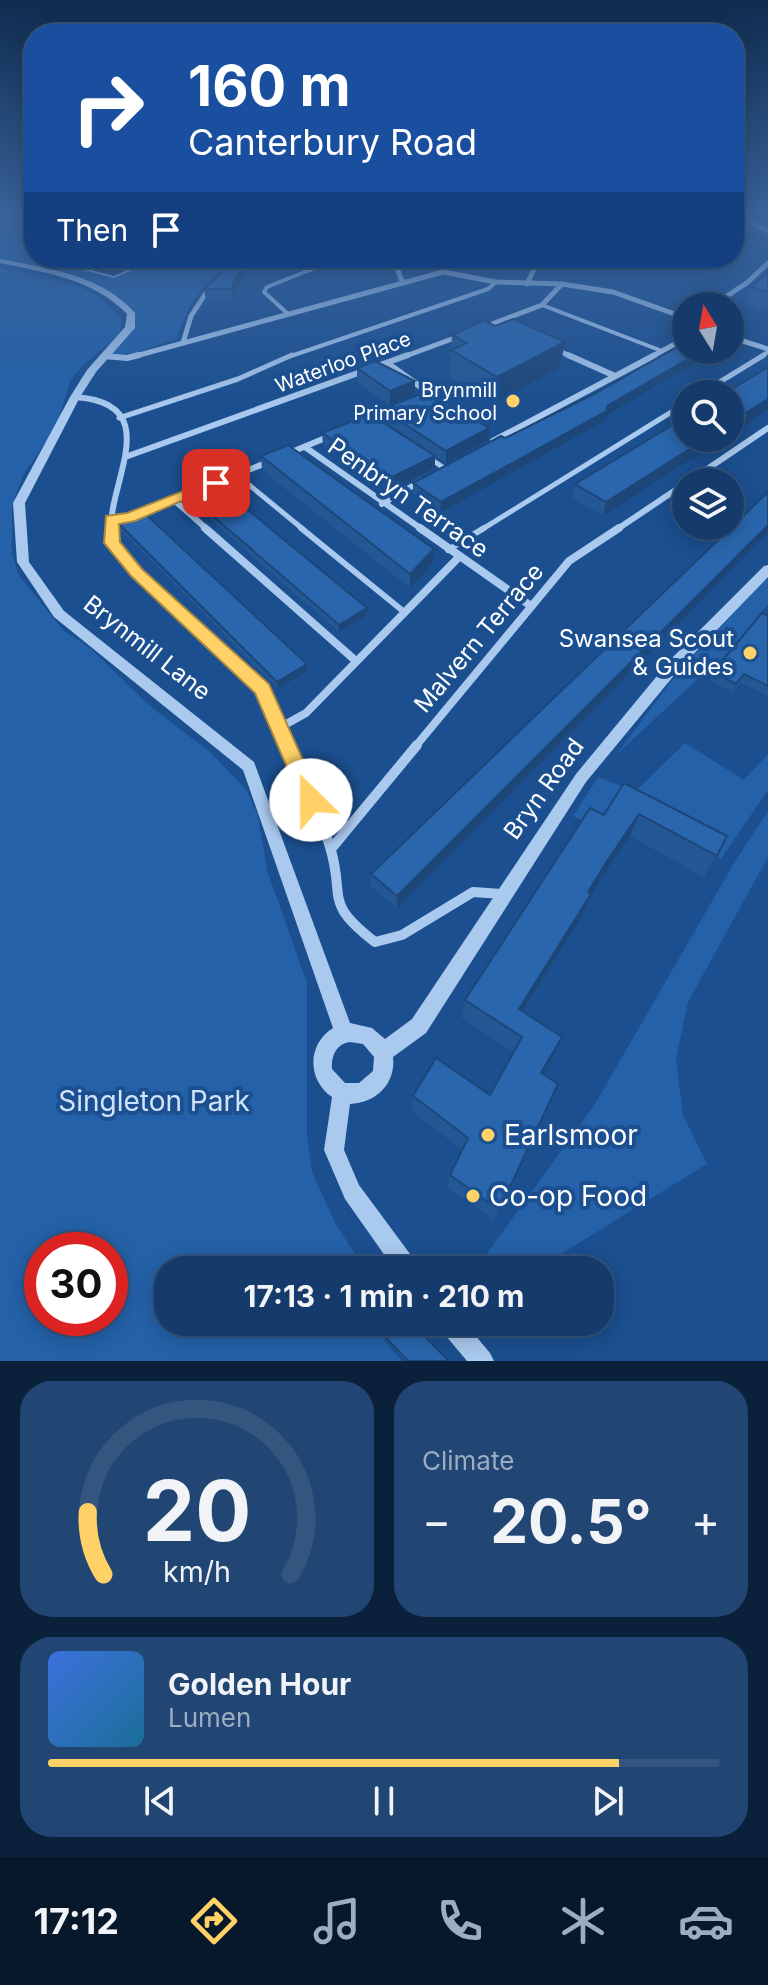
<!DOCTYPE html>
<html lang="en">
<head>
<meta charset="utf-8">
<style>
  body { margin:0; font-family:Inter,sans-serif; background:#214673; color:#f1f3f6; height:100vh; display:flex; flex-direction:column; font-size:30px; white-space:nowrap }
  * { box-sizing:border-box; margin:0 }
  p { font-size:26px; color:#9dadc1 }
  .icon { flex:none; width:44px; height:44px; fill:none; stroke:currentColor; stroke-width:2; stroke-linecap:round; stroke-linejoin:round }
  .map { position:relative; height:1361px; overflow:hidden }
  .details { display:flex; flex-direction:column; gap:20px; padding:20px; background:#0b203b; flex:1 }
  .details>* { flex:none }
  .guide { position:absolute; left:24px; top:24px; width:720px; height:244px; border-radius:32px; box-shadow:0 4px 20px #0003,0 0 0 2px #33557e; background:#1a4fa0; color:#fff; overflow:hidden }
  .needle { width:52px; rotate:349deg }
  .fabs { position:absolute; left:672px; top:292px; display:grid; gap:16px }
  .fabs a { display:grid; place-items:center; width:72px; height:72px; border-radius:50%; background:#143b6b; box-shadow:0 4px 20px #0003,0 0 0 2px #33557e; font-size:40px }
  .speed { position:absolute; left:24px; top:1232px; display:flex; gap:16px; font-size:40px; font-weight:700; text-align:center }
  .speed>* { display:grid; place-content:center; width:104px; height:104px; border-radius:50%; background:#143b6b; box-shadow:0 4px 20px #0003,0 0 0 2px #33557e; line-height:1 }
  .speed .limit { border:12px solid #d22; background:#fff; color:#111 }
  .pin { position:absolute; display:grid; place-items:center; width:68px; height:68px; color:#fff; margin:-34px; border-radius:16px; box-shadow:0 4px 12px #0006 }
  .me { position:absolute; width:88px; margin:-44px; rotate:337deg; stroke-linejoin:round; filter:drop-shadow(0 0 6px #0008) }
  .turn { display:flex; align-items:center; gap:28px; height:168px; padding:0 32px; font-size:36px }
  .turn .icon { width:104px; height:104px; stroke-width:2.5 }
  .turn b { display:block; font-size:56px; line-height:68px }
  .then { display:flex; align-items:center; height:76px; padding:0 32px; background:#0003; gap:16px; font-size:30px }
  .big { font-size:60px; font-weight:700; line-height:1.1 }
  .details .widget { flex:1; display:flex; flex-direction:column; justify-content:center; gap:12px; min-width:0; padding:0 28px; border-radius:32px; background:#214673 }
  .details .dial { align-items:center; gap:0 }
  .dial svg { height:208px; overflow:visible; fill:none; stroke:#33557e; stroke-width:7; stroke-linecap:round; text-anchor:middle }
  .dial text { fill:#f1f3f6; stroke:none }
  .song { display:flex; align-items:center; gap:24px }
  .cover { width:96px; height:96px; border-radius:12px; background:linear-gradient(135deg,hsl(220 70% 55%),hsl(200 70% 35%)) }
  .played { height:8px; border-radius:4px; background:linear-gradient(90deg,#ffd166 85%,#33557e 85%) }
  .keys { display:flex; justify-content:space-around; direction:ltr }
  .heat { display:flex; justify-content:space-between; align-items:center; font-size:44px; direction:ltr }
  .details .tiles { flex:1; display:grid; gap:20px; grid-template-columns:1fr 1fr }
  .widget:last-child { grid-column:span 2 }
  .trip { position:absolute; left:154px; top:1256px; width:460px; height:80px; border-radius:32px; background:#143b6b; box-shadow:0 4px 20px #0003,0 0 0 2px #33557e; font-weight:700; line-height:80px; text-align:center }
  .menu { display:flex; height:128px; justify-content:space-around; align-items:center; background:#08182b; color:#9dadc1 }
  .menu .icon { width:56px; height:56px }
  .menu .on { color:#ffd166 }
  .menu b { font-size:36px; color:#f1f3f6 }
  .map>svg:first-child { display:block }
</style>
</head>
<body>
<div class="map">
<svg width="768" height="1361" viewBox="0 0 768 1361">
  <rect width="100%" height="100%" fill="#1b4f8f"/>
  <!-- green -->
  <g fill="#2461a8" fill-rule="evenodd">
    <path d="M0 218H34V258H238C204 279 189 301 177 339L134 353 105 356 130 328 131 313C101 275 44 271 0 260Z"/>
    <path d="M0 268C46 278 93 279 122 321L119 335 83 365 70 381 57 426 23 475 12 506V553L19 576 64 631 90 648 150 706 210 752 246 789 257 813 268 873 307 983V1136L312 1172 336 1225 356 1255 343 1270H168V1322H368L402 1361H0ZM42 1250H110V1318H42Z"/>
    <polygon points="768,577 768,605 706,677 702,675 616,755 681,668"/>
    <polygon points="685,743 744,780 768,754 768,790 721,859 615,802 597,829 573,816 598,777 631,790 639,788"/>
    <polygon points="768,811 768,857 688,1002 676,1059 683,1115 707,1164 535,1270 475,1270 595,1104 734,863"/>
  </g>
  <!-- water -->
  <polygon fill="#123a6d" stroke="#9cc4f0" stroke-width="2" points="42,258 157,258 114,277"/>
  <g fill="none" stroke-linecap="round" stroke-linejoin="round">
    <!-- service-far2 -->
    <g stroke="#a9c9ee" stroke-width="4">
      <polyline points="542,305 662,351"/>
      <polyline points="288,314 264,292 267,287 340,258"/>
      <polyline points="288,357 488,289 496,282"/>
      <polyline points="760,357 768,352"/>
    </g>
    <!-- service-far1 -->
    <g stroke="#a9c9ee" stroke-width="5">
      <polyline points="700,394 764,355"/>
      <polyline points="119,418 238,379 292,355"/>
      <polyline points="429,458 444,468"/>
      <polyline points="237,475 304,530"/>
      <polyline points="481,530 686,403"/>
    </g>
    <!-- service -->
    <g stroke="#a9c9ee" stroke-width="6">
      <polyline points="301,528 403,611"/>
      <polyline points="448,550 484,528"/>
    </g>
    <!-- minor-far3 -->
    <g stroke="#a9c9ee" stroke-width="5">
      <polyline points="743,218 768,231"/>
      <polyline points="536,263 570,258"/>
      <polyline points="402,281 398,271 409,258"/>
      <polyline points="527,284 539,259"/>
      <polyline points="712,306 748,282 768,263"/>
      <polyline points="484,327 542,305 562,284"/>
      <polyline points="730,337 768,349"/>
      <polyline points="183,343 191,316 210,287"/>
      <polyline points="555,349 572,357"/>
      <polyline points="105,356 112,357"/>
      <polyline points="132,357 443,272 496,282 562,284 613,292 686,318"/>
      <polyline points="403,357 460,336"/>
      <polyline points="651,357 686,338"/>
    </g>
    <!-- minor-far2 -->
    <g stroke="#a9c9ee" stroke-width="6">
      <polyline points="568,355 613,375"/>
      <polyline points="105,356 127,358 139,355"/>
      <polyline points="387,363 435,397"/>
      <path d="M75 397C166 403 109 480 111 530"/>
      <polyline points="493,441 655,355"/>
      <polyline points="305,447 423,530"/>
      <polyline points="287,454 330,436"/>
      <polyline points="128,456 408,355"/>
      <polyline points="688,482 768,428"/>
      <polyline points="174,500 208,530"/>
      <polyline points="382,504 421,481"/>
      <polyline points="111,520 129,517 271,461"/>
      <polyline points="616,530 686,483"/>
    </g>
    <!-- minor-far1 -->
    <g stroke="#a9c9ee" stroke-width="8">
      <polyline points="111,528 112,543 137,573 263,689 288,747"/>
      <polyline points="205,528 356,661"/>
      <polyline points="420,528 531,606"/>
      <polyline points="281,727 306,713 459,557"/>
      <polyline points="415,747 569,561 619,528"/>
    </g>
    <!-- minor -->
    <g stroke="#a9c9ee" stroke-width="10">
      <path d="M287 745C301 778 320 813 330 847 346 899 322 901 375 942L402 935 473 892 502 894"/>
      <polyline points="331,849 417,745"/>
    </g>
    <!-- tertiary -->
    <g fill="#a9c9ee" fill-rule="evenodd">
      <path d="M0 259C48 269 101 274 135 313V328L96 372 80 397 25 503 29 562 64 611 254 762 350 1023 372 1028 385 1039 412 1019 576 774 671 659 764 566 768 565V577L681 667 586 782 426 1033 393 1057C396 1083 377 1103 350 1104L344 1150 359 1185 416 1262 419 1270H395L345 1199 324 1150 332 1097C307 1080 307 1044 333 1028L243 770 54 617 17 562 13 503 70 397 87 370 125 327 127 314C92 278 46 273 0 263ZM350 1042 363 1044 374 1057 373 1071 359 1083H345L332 1069C331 1056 336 1044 350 1042Z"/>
      <polygon points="438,1322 464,1322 490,1353 494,1361 467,1361 441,1330"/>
    </g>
  </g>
  <!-- wall -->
  <g fill="#245895">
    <polygon points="373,258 394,258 392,261"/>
    <polygon points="251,260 233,302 206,301 204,289"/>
    <polygon points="768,273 768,312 745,306 751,287"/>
    <polygon points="452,335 560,368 494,403 449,376"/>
    <polygon points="695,363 606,416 605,421 440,513 413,494 413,483 505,438"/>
    <polygon points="357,368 415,394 390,405 357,382"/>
    <polygon points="382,409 489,428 488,440 446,463 382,421"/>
    <polygon points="686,417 603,516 573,498 575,484"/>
    <polygon points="322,433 435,456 435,468 390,490 323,445"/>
    <polygon points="261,456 434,549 433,563 410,588 262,470"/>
    <polygon points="768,492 397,908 371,886 371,874"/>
    <polygon points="198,503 367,608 367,615 339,632 200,510"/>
    <polygon points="116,521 307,671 278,689 118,528"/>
    <polygon points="768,616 768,696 740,682 732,692 710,680 713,672"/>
    <polygon points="624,783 727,836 704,877 630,836 599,882 590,897 583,915 523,1011 554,1054 543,1074 558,1084 494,1220 447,1187 450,1175 462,1150 412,1111 413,1096 490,1095 513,1052 462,1018 465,1000 604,815"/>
    <polygon points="368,1322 410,1322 447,1361 405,1361"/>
  </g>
  <!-- shaded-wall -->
  <g fill="#1d4779">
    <polygon points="245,258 251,258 251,260 233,302 231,289"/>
    <polygon points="565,342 560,368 494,403 497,377"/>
    <polygon points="698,353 695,363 606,416 605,421 440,513 441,502"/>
    <polygon points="415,381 415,394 390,405 390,391"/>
    <polygon points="768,399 768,410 730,434 730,423"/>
    <polygon points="489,428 488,440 446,463 446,451"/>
    <polygon points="707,438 724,438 603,516 606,502"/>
    <polygon points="435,456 435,468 390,490 390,478"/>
    <polygon points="768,525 768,533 397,908 397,896"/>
    <polygon points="434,549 433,563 410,588 410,574"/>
    <polygon points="367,608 367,615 339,632 339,625"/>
    <polygon points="307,664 307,671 278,689 277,682"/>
    <polygon points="639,814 630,836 599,882 590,897 583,915 513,1026 519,1009 588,892 607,861"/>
    <polygon points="562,1037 554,1054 535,1089 541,1073"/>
  </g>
  <!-- building -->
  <g fill="#2a66ad" stroke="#1d4779" stroke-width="2">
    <polygon points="238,258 245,258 231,289 204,289"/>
    <polygon points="768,273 768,292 751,287"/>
    <polygon points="513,319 565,342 497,377 451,350 467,343 452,335 484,320 495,326"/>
    <polygon points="686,342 686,350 697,350 698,353 607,406 607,411 441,502 413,483 501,436 505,438 594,394"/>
    <polygon points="375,361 415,381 390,391 357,368"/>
    <polygon points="768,367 768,399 730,423 730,394 724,394"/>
    <polygon points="428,391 489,428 446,451 382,409"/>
    <polygon points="370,414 435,456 390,478 322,433"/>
    <polygon points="686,417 686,438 707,438 606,502 575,484"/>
    <polygon points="288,445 434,549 410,574 261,456"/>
    <polygon points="225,491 367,608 339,625 198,503"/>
    <polygon points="768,492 768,525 397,896 371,874"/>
    <polygon points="141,510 307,664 277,682 116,521"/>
    <polygon points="762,613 768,616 768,686 744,674 736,684 713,672"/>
    <polygon points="624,783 727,836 717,856 639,814 607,861 588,892 591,894 519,1009 562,1037 541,1073 558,1084 499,1210 450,1175 468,1138 413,1096 436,1058 490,1095 522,1037 465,1000 590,808 604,815"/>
    <polygon points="371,1322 410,1322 448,1360 447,1361 408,1361"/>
  </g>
  <!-- sky -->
  <linearGradient id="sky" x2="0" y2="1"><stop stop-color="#0f2b4f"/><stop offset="0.53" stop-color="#39639b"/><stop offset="1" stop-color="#39639b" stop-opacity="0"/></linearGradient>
  <rect width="768" height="408" fill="url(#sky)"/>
  <!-- route -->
  <polygon fill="#ffd166" stroke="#a68842" stroke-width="2" points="211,480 223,483 135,521 119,524 120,542 142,569 269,684 321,800 311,809 301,800 255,693 131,576 104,543 106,516 127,513"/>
  <!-- markers -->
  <g fill="#ffd166" stroke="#1b4f8f" stroke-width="3">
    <circle cx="513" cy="401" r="8"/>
    <circle cx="750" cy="653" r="8"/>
    <circle cx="488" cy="1135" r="8"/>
    <circle cx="473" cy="1196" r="8"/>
  </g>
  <g text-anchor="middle" stroke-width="8" stroke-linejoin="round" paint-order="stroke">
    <!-- far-street labels -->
    <g font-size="20" fill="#fff" stroke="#1b4f8f">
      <text transform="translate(343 362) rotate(-20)" y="7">Waterloo Place</text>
    </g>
    <!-- far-poi labels -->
    <g font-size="20" fill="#fff" stroke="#1b4f8f" text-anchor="end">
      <text x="497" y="397">Brynmill<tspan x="497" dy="23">Primary School</tspan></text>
    </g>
    <!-- street labels -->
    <g font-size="24" fill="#fff" stroke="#1b4f8f">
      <text transform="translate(408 498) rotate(35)" y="8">Penbryn Terrace</text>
      <text transform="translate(479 638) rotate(-50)" y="8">Malvern Terrace</text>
      <text transform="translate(147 648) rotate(38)" y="8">Brynmill Lane</text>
      <text transform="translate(544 789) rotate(-54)" y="8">Bryn Road</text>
    </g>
    <!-- poi labels -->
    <g font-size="24" fill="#fff" stroke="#1b4f8f" text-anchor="end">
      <text x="734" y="647">Swansea Scout<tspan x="734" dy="28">&amp; Guides</tspan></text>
    </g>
    <!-- near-park labels -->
    <g font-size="28" fill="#cfe3fa" stroke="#1b4f8f">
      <text x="154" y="1111">Singleton Park</text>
    </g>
    <!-- near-poi labels -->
    <g font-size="28" fill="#fff" stroke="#1b4f8f" text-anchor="start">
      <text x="504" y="1145">Earlsmoor</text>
      <text x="489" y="1206">Co-op Food</text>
    </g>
  </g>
</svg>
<div class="fabs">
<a><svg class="needle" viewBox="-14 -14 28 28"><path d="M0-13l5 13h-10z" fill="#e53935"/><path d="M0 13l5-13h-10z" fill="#9dadc1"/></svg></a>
<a><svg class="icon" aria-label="search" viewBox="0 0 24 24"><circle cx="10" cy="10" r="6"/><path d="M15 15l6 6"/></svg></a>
<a><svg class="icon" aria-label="layers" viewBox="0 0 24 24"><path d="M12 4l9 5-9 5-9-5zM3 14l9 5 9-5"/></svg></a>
</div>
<div class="speed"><div class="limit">30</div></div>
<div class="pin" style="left:216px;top:483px;background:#d93025"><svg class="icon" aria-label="arrive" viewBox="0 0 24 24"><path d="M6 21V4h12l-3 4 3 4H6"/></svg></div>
<svg class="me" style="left:311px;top:800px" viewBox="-20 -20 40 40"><circle r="19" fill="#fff"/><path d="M0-13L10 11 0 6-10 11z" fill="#ffd166"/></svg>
<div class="trip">17:13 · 1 min · 210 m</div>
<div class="guide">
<div class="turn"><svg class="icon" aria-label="right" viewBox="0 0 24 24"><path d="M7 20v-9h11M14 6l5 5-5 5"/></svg><div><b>160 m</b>Canterbury Road</div></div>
<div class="then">Then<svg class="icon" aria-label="arrive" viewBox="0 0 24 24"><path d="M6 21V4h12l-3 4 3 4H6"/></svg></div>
</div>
</div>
<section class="details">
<div class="tiles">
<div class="widget dial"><svg viewBox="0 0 100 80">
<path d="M14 69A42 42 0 1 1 86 69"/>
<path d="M14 69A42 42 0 0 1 8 45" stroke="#ffd166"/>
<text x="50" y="56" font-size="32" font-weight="700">20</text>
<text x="50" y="72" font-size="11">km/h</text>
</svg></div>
<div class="widget"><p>Climate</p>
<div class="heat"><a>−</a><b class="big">20.5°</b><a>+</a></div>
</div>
<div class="widget">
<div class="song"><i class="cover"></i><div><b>Golden Hour</b><p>Lumen</p></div></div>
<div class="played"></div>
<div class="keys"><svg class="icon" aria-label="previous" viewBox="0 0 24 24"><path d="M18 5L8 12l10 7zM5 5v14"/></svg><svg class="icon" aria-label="pause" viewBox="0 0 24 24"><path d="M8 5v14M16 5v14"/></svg><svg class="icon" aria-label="next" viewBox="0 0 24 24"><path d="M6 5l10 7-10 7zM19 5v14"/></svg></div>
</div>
</div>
</section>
<nav class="menu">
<b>17:12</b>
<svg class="icon on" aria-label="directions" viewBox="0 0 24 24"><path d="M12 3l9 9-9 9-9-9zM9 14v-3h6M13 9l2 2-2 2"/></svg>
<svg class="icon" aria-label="music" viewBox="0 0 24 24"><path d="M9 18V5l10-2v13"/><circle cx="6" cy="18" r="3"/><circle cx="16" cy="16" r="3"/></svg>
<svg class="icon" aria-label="phone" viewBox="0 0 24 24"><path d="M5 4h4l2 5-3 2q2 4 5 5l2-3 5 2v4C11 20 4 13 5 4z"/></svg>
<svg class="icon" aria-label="climate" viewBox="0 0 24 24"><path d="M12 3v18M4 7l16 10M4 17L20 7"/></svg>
<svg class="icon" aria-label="car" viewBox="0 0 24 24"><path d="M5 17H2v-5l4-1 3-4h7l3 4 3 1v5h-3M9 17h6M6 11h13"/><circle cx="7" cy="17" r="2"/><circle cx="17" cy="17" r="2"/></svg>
</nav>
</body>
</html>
